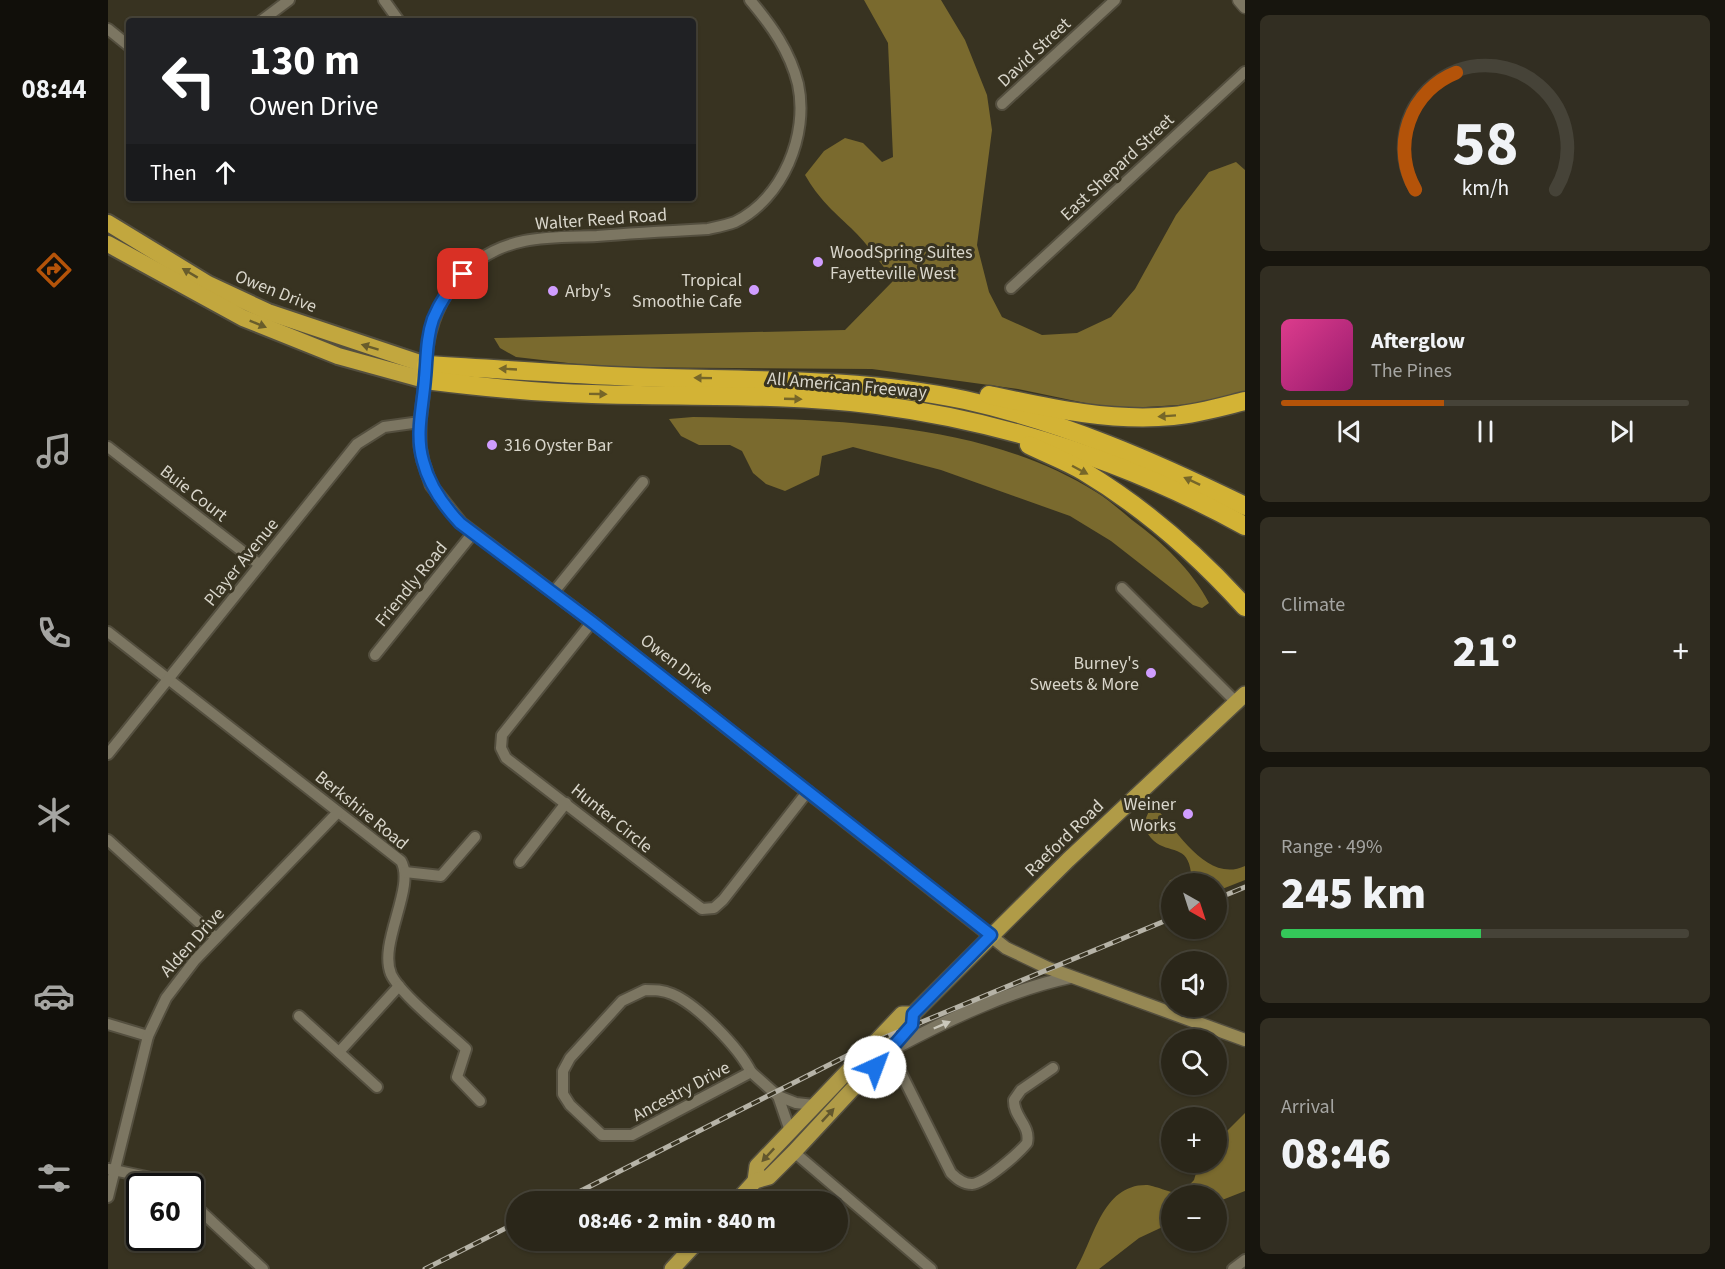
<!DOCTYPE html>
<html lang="en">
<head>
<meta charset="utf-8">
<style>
  body { margin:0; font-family:"Source Sans 3",sans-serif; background:#322e22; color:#f1f3f6; height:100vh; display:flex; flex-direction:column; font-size:22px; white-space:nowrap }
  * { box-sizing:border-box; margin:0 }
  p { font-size:20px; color:#a5a5a2 }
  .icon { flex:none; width:33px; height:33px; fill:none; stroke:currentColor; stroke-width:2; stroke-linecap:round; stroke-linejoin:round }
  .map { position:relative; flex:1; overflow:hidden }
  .sheet { display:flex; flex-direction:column; gap:15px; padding:15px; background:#17150e; width:480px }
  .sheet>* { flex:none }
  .banner { position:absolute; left:18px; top:18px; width:570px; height:183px; border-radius:6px; box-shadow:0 2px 4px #0004,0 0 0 2px #464338; background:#202124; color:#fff; overflow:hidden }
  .needle { width:39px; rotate:141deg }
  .tools { position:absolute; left:1053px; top:873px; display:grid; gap:12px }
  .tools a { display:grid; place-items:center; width:66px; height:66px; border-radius:50%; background:#2a2619; box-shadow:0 2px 4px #0004,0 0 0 2px #464338; font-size:30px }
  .speed { position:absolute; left:18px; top:1173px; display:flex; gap:12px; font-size:30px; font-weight:700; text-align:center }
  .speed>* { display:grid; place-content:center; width:78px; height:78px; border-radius:50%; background:#2a2619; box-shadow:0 2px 4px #0004,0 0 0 2px #464338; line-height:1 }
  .speed .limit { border:3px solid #111; border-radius:9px; background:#fff; color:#111 }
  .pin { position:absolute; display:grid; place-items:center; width:51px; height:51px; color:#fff; margin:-26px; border-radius:12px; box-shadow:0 3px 9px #0006 }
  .me { position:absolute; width:66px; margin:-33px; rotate:43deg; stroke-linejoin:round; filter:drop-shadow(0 0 4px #0008) }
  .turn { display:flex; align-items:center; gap:21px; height:126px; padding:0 24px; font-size:27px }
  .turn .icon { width:78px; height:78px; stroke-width:2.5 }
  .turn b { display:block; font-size:42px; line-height:51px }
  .then { display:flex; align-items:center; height:57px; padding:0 24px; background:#0003; gap:12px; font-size:22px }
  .big { font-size:45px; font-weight:800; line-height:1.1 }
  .sheet .tile { flex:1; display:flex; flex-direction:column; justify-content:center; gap:9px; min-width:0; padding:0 21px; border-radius:9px; background:#322e22 }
  .sheet .dial { align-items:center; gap:0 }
  .dial svg { height:156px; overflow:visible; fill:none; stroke:#464338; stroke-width:7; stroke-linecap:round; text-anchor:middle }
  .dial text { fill:#f1f3f6; stroke:none }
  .song { display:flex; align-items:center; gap:18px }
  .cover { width:72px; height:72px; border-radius:9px; background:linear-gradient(135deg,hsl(330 70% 55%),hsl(320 70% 35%)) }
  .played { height:6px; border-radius:3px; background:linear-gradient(90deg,#b45309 40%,#464338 40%) }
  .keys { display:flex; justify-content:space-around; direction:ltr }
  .heat { display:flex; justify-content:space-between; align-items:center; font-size:33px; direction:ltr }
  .charge { height:9px; border-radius:4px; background:linear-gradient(90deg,#34c759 49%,#464338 0) }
  .trip { position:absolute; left:398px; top:1191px; width:342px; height:60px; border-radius:30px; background:#2a2619; box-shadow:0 2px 4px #0004,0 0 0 2px #464338; font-weight:800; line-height:60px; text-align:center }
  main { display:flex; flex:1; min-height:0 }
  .dock { display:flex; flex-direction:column; width:108px; justify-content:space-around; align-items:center; background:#110f0a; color:#a5a5a2 }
  .dock .icon { width:42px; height:42px }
  .dock .on { color:#b45309 }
  .dock b { font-size:27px; color:#f1f3f6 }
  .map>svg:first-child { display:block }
</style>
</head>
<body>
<main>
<nav class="dock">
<b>08:44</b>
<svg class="icon on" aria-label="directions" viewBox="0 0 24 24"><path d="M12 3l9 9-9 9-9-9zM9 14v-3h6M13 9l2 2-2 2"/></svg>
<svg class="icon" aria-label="music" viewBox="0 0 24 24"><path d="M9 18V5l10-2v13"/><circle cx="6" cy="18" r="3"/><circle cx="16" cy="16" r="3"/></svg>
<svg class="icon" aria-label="phone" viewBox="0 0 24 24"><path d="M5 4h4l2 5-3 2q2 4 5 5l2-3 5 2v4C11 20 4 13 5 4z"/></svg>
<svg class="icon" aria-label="climate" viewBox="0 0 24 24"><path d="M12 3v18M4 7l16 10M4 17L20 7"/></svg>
<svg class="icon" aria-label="car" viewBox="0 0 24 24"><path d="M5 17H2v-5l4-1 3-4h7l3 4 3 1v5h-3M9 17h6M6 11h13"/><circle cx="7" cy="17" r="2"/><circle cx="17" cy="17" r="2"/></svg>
<svg class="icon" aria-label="filters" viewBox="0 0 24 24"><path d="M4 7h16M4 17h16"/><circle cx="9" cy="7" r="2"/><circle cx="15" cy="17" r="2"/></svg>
</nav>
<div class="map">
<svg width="1137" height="1269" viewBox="0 0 1137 1269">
  <rect width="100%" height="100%" fill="#383321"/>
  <!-- forest -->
  <g fill="#7a6a2e">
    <path d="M756 0H833L857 40 879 95 884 130 869 245 881 292 894 317 934 335 969 333 1003 317 1027 289 1068 215 1101 172 1128 162 1137 170V391L1086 404 1006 409 910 389 764 369 495 367 408 357 392 348 386 338 737 330 786 280C772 263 759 243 743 228 724 210 711 199 697 175L716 151 737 138 755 143 774 162 785 157 780 43Z"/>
    <path d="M585 417C719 420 871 419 988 492 1001 500 1013 511 1024 520 1054 542 1084 570 1101 603L1094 608 1085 605 1003 541 962 516 833 470 745 447 714 456 711 475 677 491 658 484 645 473 634 451 622 445H591L573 436 561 419Z"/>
    <path d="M1047 807C1069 830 1099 884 1137 866V880L1109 891 1108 884H1064L1063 907 1054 895 1062 880 1078 877 1083 873C1080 844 1061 854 1046 841 1041 837 1038 830 1035 825L1041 811Z"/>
    <path d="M1137 1113V1191L1109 1202 1108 1196H1064L1063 1223 1031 1238 991 1269H968C986 1239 994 1185 1038 1185 1045 1185 1063 1193 1073 1194L1086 1180 1091 1163 1108 1162 1109 1141Z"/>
  </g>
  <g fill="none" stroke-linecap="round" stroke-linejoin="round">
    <defs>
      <g id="minor">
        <polyline points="276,0 291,21"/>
        <polyline points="153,21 181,0"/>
        <polyline points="0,29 21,46"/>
        <polyline points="894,104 1007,0"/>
        <polyline points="903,288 1137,72"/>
        <path d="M318 365C321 305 354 254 416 241 440 236 465 237 489 236 526 233 563 231 600 229 609 227 619 225 627 222 675 198 701 135 690 84 682 51 663 25 642 0"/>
        <polyline points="0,447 152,565"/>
        <polyline points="1014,588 1128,702"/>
        <polyline points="445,593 535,482"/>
        <polyline points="484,622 394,735 393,748 398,758 594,909 606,908 615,900 700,791"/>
        <path d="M0 632 293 861C308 887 270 943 283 974 292 994 340 1032 358 1049L349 1077 372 1101"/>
        <polyline points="267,655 365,533"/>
        <polyline points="0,754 249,444 276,427 312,422"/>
        <polyline points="0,840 108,938"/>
        <polyline points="412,862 458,803"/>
        <polyline points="297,872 333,876 367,837"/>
        <path d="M537 990C547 990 555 990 564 994 590 1005 631 1048 643 1072L524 1135H494L462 1105 455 1094V1071L462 1058 514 1001Z"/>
        <polyline points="191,1016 269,1087"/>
        <polyline points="0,1024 40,1036"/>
        <path d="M782 1051 843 1173C849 1179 855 1184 864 1184 877 1183 911 1153 919 1143 923 1125 905 1117 906 1100L913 1090 945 1068"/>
        <polyline points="231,1052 291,986"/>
        <polyline points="643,1072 670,1096 682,1131"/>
        <polyline points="670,1096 688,1103 706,1105"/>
        <polyline points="686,1152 823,1269"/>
        <polyline points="1,1169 48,1179 64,1186"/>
        <polyline points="0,1197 40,1036 58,998 87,960 230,812"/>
        <polyline points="82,1201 155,1269"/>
        <polyline points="1125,1269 1137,1260"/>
      </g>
      <g id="tertiary">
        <polyline points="1131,0 1137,7"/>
        <path d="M785 1049C841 1019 902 990 963 977"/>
      </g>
      <polyline id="secondary" points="318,374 312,422 312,446 315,461 323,485 353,523 484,622 898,948 940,968 1137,1040"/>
      <g id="primary">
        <polyline points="647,1181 649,1166 794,1014 805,1014"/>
        <polyline points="628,1202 647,1181 661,1177 686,1152 804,1025 805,1014 960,860 1137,694"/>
        <polyline points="564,1269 591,1240"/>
      </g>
      <g id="trunk">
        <polyline points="0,223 100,284 160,312 318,365"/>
        <polyline points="0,244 135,318 230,356 317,380"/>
      </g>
      <g id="motorway">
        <path d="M318 365C388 369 457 374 527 377 637 381 749 377 857 400 956 422 1047 462 1137 506"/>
        <path d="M317 380C373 387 428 393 484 394 579 397 675 393 769 405 899 422 1022 463 1137 526"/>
        <path d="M881 395C941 408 1003 422 1065 416 1089 414 1113 407 1137 401"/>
        <path d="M921 445C939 454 958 461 975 471 1037 508 1089 554 1137 607"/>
      </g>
    </defs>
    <!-- minor casing -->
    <use href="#minor" stroke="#544f3f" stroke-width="14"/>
    <!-- tertiary casing -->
    <use href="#tertiary" stroke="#544f3f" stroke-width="15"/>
    <!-- secondary casing -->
    <use href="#secondary" stroke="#544f3f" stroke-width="15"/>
    <!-- primary casing -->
    <use href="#primary" stroke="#544f3f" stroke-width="18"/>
    <!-- trunk casing -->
    <use href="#trunk" stroke="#544f3f" stroke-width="20"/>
    <!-- motorway casing -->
    <use href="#motorway" stroke="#544f3f" stroke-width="21"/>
    <!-- minor -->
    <use href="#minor" stroke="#7c7662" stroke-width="10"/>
    <!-- tertiary -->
    <use href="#tertiary" stroke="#7c7662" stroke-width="12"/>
    <!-- secondary -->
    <use href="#secondary" stroke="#968854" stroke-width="12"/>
    <!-- primary -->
    <use href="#primary" stroke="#b09b47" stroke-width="15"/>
    <!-- trunk -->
    <use href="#trunk" stroke="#c2a73e" stroke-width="16"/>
    <!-- motorway -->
    <use href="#motorway" stroke="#d3b335" stroke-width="18"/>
    <defs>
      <g id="rail">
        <polyline points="1108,899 1137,887"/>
        <polyline points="451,1202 768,1041 1064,918"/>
        <polyline points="317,1269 408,1223"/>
      </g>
    </defs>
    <!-- rail casing -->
    <use href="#rail" stroke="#b6b3a7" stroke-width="5"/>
    <!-- rail -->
    <use href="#rail" stroke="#383321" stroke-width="3" stroke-dasharray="9" stroke-linecap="butt"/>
  </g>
  <!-- one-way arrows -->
  <defs><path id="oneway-solid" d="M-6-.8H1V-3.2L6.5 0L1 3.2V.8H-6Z" transform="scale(1.5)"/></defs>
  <g fill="#685c2b">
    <use href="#oneway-solid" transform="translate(82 273) rotate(-149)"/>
    <use href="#oneway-solid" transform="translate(150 324) rotate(22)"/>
    <use href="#oneway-solid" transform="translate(262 347) rotate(-163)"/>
  </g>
  <g fill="#766629">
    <use href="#oneway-solid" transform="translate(400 369) rotate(-177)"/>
    <use href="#oneway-solid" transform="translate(595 378) rotate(-179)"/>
    <use href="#oneway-solid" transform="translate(490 394) rotate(1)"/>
    <use href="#oneway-solid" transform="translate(685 399) rotate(2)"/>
    <use href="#oneway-solid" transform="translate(1059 416) rotate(176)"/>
    <use href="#oneway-solid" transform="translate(972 470) rotate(28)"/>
    <use href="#oneway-solid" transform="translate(1084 481) rotate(-155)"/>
  </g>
  <use fill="#cbc8bb" href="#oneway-solid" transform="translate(834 1025) rotate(-23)"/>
  <g fill="#62572e">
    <use href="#oneway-solid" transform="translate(720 1115) rotate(-47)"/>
    <use href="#oneway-solid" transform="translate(660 1155) rotate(133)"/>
  </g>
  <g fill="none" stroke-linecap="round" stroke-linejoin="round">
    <defs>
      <path id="route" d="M355 274C342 287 332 302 325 319 318 339 319 358 317 378 315 406 307 434 315 461 321 485 335 505 352 523L484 622 883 935 805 1014 804 1025 767 1067"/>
    </defs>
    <!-- route casing -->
    <use href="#route" stroke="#114b97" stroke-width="15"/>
    <!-- route -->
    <use href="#route" stroke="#1a73e8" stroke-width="10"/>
  </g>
  <!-- markers -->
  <g fill="#d09dff" stroke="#383321" stroke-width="2">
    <circle cx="710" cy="262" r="6"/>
    <circle cx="646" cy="290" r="6"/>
    <circle cx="445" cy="291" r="6"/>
    <circle cx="384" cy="445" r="6"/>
    <circle cx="1043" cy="673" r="6"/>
    <circle cx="1080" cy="814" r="6"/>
  </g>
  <g text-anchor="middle" stroke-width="6" stroke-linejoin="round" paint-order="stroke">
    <!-- street labels -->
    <g font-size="18" fill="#d9d6cb" stroke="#383321">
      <text transform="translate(926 52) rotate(-43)" y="6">David Street</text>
      <text transform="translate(1009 167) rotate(-43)" y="6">East Shepard Street</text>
      <text transform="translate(493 219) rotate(-4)" y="6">Walter Reed Road</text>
      <text transform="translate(168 291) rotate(22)" y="6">Owen Drive</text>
      <text transform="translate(739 385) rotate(5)" y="6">All American Freeway</text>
      <text transform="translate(86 493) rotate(38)" y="6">Buie Court</text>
      <text transform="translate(133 562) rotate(-51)" y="6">Player Avenue</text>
      <text transform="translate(303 584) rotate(-51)" y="6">Friendly Road</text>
      <text transform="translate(569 664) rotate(38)" y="6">Owen Drive</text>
      <text transform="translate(254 810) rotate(39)" y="6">Berkshire Road</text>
      <text transform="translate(504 818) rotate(39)" y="6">Hunter Circle</text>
      <text transform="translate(956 838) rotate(-44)" y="6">Raeford Road</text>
      <text transform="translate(84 942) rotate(-48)" y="6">Alden Drive</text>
      <text transform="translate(573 1091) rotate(-28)" y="6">Ancestry Drive</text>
    </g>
    <!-- poi labels -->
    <g font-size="18" fill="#d9d6cb" stroke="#383321" text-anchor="start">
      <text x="722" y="258">WoodSpring Suites<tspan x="722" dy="21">Fayetteville West</tspan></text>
      <text x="634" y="286" text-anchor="end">Tropical<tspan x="634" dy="21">Smoothie Cafe</tspan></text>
      <text x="457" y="297">Arby's</text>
      <text x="396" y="451">316 Oyster Bar</text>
      <text x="1031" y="669" text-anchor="end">Burney's<tspan x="1031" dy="21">Sweets &amp; More</tspan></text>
      <text x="1068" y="810" text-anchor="end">Weiner<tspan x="1068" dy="21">Works</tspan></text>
    </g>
  </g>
</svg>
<div class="tools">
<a><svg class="needle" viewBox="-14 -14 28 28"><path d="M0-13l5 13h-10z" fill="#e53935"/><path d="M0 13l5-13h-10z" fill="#a5a5a2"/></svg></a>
<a><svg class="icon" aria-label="sound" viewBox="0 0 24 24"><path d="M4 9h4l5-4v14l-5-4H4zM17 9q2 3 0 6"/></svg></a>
<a><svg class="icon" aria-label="search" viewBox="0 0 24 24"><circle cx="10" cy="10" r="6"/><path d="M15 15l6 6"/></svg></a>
<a>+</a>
<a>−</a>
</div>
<div class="speed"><div class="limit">60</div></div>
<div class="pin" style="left:355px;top:274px;background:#d93025"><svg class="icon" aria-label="arrive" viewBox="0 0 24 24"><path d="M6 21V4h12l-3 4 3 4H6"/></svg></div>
<svg class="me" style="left:767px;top:1067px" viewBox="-20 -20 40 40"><circle r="19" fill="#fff"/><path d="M0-13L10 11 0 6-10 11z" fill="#1a73e8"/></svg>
<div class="trip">08:46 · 2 min · 840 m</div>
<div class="banner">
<div class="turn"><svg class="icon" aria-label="left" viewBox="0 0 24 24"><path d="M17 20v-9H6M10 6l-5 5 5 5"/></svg><div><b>130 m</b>Owen Drive</div></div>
<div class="then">Then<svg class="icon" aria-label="ahead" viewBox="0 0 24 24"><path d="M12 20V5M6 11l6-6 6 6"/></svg></div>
</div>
</div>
<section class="sheet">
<div class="tile dial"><svg viewBox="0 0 100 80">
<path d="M14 69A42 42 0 1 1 86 69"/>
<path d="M14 69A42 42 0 0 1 35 9" stroke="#b45309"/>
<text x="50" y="56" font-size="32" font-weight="700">58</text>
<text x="50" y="72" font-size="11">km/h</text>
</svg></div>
<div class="tile">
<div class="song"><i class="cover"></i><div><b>Afterglow</b><p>The Pines</p></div></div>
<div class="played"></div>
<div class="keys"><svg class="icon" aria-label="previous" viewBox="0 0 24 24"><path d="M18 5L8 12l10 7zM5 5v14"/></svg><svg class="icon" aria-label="pause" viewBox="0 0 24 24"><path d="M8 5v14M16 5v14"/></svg><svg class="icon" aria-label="next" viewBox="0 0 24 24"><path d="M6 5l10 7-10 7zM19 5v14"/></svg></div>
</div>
<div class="tile"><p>Climate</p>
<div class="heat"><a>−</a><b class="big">21°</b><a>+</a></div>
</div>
<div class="tile"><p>Range · 49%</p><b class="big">245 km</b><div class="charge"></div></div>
<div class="tile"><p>Arrival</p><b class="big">08:46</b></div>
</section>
</main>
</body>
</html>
